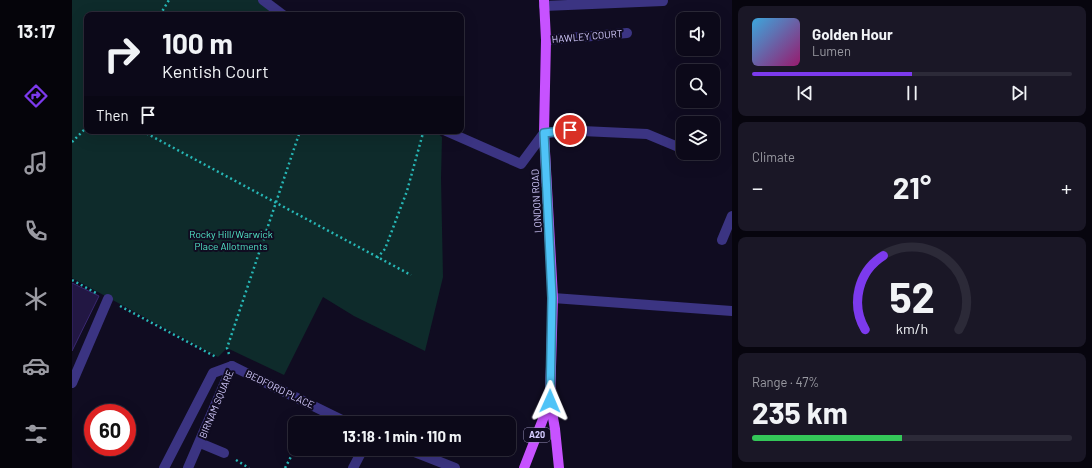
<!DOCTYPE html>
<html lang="en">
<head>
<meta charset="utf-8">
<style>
  body { margin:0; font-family:Barlow,sans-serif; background:#1a1726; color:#f1f3f6; height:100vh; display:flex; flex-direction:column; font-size:15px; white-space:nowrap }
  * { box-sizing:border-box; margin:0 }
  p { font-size:13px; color:#9a9aa2 }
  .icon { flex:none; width:22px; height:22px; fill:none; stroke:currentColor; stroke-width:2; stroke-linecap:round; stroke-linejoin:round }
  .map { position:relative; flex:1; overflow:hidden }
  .panel { display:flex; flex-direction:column; gap:6px; padding:6px; background:#07050e; width:360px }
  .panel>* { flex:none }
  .banner { position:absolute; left:12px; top:12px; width:380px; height:122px; border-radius:8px; box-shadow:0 4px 16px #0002,0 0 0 1px #2c2a38; background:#0c0919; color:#f1f3f6; overflow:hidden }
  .fabs { position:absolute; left:604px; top:12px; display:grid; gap:8px }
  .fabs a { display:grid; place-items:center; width:44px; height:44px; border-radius:8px; background:#0c0919; box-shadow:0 4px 16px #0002,0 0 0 1px #2c2a38; font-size:20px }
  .speed { position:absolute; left:12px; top:404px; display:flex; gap:8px; font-size:20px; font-weight:700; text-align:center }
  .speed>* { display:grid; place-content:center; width:52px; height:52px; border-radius:50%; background:#0c0919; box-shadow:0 4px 16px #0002,0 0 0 1px #2c2a38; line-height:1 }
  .speed .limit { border:6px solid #d22; background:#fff; color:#111 }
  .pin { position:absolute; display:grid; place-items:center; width:34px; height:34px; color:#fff; margin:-17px; border:2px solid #fff; border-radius:50%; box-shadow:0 1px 4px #0007 }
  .me { position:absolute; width:44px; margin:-22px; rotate:1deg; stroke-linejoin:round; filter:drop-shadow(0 0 3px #0008) }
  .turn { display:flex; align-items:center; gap:14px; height:84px; padding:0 12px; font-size:18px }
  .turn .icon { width:52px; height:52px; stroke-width:2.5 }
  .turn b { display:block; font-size:28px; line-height:34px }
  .then { display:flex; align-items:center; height:38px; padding:0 12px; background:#0003; gap:8px; font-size:15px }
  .big { font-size:30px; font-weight:700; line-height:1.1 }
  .panel .widget { flex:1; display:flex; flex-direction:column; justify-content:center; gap:6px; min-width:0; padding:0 14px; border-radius:8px; background:#1a1726 }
  .panel .dial { align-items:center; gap:0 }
  .dial svg { height:104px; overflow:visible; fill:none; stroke:#2c2a38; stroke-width:7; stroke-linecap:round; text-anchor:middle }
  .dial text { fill:#f1f3f6; stroke:none }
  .song { display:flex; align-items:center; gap:12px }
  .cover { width:48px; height:48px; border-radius:6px; background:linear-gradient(135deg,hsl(200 70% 55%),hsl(320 70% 35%)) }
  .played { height:4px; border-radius:2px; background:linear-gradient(90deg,#7c3aed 50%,#2c2a38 50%) }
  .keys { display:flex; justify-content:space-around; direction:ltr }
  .heat { display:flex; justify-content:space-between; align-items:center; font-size:22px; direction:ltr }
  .charge { height:6px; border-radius:3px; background:linear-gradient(90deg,#34c759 47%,#2c2a38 0) }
  .trip { position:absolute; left:216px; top:416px; width:228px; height:40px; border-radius:8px; background:#0c0919; box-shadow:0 4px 16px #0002,0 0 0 1px #2c2a38; font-weight:700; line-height:40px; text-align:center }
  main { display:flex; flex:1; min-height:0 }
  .tab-bar { display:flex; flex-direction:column; width:72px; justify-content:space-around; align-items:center; background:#05040a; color:#9a9aa2 }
  .tab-bar .icon { width:28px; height:28px }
  .tab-bar .active { color:#7c3aed }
  .tab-bar b { font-size:18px; color:#f1f3f6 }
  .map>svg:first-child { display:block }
</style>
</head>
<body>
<main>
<nav class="tab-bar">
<b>13:17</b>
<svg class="icon active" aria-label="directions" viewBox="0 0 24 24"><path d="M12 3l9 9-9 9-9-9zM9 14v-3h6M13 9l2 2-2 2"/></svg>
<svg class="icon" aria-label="music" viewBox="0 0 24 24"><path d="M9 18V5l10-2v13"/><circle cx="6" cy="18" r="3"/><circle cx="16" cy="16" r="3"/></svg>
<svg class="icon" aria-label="phone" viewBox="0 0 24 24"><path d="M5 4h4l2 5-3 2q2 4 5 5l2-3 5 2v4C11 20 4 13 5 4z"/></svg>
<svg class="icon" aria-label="climate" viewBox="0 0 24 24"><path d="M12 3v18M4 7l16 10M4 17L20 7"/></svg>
<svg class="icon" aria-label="car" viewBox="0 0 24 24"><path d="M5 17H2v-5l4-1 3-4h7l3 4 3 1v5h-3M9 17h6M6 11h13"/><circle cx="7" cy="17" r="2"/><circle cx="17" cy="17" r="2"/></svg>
<svg class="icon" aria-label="filters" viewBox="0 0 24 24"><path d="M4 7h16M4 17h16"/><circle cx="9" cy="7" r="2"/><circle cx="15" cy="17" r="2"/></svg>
</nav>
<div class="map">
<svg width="660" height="468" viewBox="0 0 660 468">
  <rect width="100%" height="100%" fill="#100c21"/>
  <!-- green -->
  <polygon fill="#0e2b2b" points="0,0 186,0 206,15 15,15 15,131 363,131 370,137 369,178 371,277 353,351 282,316 251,297 212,375 155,348 146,357 0,278"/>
  <!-- building -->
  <polygon fill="#221743" stroke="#392870" points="0,283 27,296 0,351"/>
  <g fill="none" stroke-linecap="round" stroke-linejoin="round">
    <!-- path -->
    <g stroke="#27b7b6" stroke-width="2.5" stroke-dasharray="2 3" stroke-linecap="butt">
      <polyline points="88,15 97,0"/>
      <polyline points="70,131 339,275"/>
      <polyline points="0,142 15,127"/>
      <polyline points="305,258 313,249 335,191 351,133 348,131"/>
      <polyline points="0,280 24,293"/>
      <polyline points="48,306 144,357"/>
      <polyline points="157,354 155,348 228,131"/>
      <polyline points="164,460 177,468"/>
      <polyline points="213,468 223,449"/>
    </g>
    <!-- service -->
    <g stroke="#3b3482" stroke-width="10">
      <polyline points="191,0 211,15"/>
      <polyline points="472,6 591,1"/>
      <polyline points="474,40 555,33"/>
      <polyline points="374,131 449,164 472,133 510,131 575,134 611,149"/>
      <polyline points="650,240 660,216"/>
      <polyline points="481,298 660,311"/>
      <polyline points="92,468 141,373 160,366"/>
    </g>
    <!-- minor -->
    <g stroke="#3b3482" stroke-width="10">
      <polyline points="0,383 36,299"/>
      <polyline points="128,443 152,453"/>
      <polyline points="335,449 383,468"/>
      <polyline points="116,468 160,366 276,423"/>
      <polyline points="281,468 291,449"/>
    </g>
    <!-- primary -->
    <g stroke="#c752ff" stroke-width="10">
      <polyline points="472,0 474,40 472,133 481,298 478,401 483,429 487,468"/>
      <polyline points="452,468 478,401"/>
    </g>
  </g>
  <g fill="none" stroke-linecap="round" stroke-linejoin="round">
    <defs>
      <polyline id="route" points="478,401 480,298 472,133 498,130"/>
    </defs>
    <!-- route casing -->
    <use href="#route" stroke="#337fa1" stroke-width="10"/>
    <!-- route -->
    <use href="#route" stroke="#4fc3f7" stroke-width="7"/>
  </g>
  <g text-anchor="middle" stroke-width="4" stroke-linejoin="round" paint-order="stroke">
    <!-- shield labels -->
    <rect fill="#100c21" stroke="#9992bc" stroke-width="1" x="452" y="428" width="26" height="14" rx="3"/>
    <g font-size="9" font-weight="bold" fill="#d4cbff">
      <text x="465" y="438">A20</text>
    </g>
    <!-- street labels -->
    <g font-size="10" fill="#d4cbff" stroke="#100c21">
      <text transform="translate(515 36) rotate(-5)" y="4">HAWLEY COURT</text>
      <text transform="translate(464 201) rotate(-93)" y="4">LONDON ROAD</text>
      <text transform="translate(208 389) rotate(26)" y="4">BEDFORD PLACE</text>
      <text transform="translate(144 404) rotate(-67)" y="4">BIRNAM SQUARE</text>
    </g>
    <!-- park labels -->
    <g font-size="10" fill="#52e5c7" stroke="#100c21">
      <text x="159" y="238">Rocky Hill/Warwick<tspan x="159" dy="12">Place Allotments</tspan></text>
    </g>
  </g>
</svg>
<div class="fabs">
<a><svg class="icon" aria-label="sound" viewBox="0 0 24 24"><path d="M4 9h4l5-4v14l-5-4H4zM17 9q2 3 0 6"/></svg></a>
<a><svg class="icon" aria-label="search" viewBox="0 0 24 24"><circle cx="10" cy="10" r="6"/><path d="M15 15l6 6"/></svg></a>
<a><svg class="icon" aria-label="layers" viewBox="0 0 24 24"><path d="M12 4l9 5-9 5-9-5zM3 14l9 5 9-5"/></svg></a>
</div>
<div class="speed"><div class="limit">60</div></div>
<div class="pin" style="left:498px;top:130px;background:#d93025"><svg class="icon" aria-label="arrive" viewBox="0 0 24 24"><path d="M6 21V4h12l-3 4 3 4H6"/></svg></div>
<svg class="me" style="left:478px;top:401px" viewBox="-20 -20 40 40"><path d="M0-17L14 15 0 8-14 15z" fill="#4fc3f7" stroke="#fff" stroke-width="4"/></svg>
<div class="trip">13:18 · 1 min · 110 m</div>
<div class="banner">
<div class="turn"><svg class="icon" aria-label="right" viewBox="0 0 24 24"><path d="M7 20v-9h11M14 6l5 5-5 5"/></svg><div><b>100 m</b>Kentish Court</div></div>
<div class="then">Then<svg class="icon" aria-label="arrive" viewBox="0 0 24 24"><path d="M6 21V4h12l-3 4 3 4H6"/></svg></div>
</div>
</div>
<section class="panel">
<div class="widget">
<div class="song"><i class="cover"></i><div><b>Golden Hour</b><p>Lumen</p></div></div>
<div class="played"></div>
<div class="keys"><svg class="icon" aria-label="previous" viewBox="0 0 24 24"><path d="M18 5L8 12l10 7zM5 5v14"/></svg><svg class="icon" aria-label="pause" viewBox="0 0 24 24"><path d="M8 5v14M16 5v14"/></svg><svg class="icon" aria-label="next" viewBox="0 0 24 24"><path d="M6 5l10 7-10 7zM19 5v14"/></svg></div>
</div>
<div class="widget"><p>Climate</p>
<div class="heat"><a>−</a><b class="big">21°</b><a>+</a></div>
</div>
<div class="widget dial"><svg viewBox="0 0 100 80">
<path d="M14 69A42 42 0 1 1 86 69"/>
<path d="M14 69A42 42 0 0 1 28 12" stroke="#7c3aed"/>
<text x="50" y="56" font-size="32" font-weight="700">52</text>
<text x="50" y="72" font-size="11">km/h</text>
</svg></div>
<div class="widget"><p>Range · 47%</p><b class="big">235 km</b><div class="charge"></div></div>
</section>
</main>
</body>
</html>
